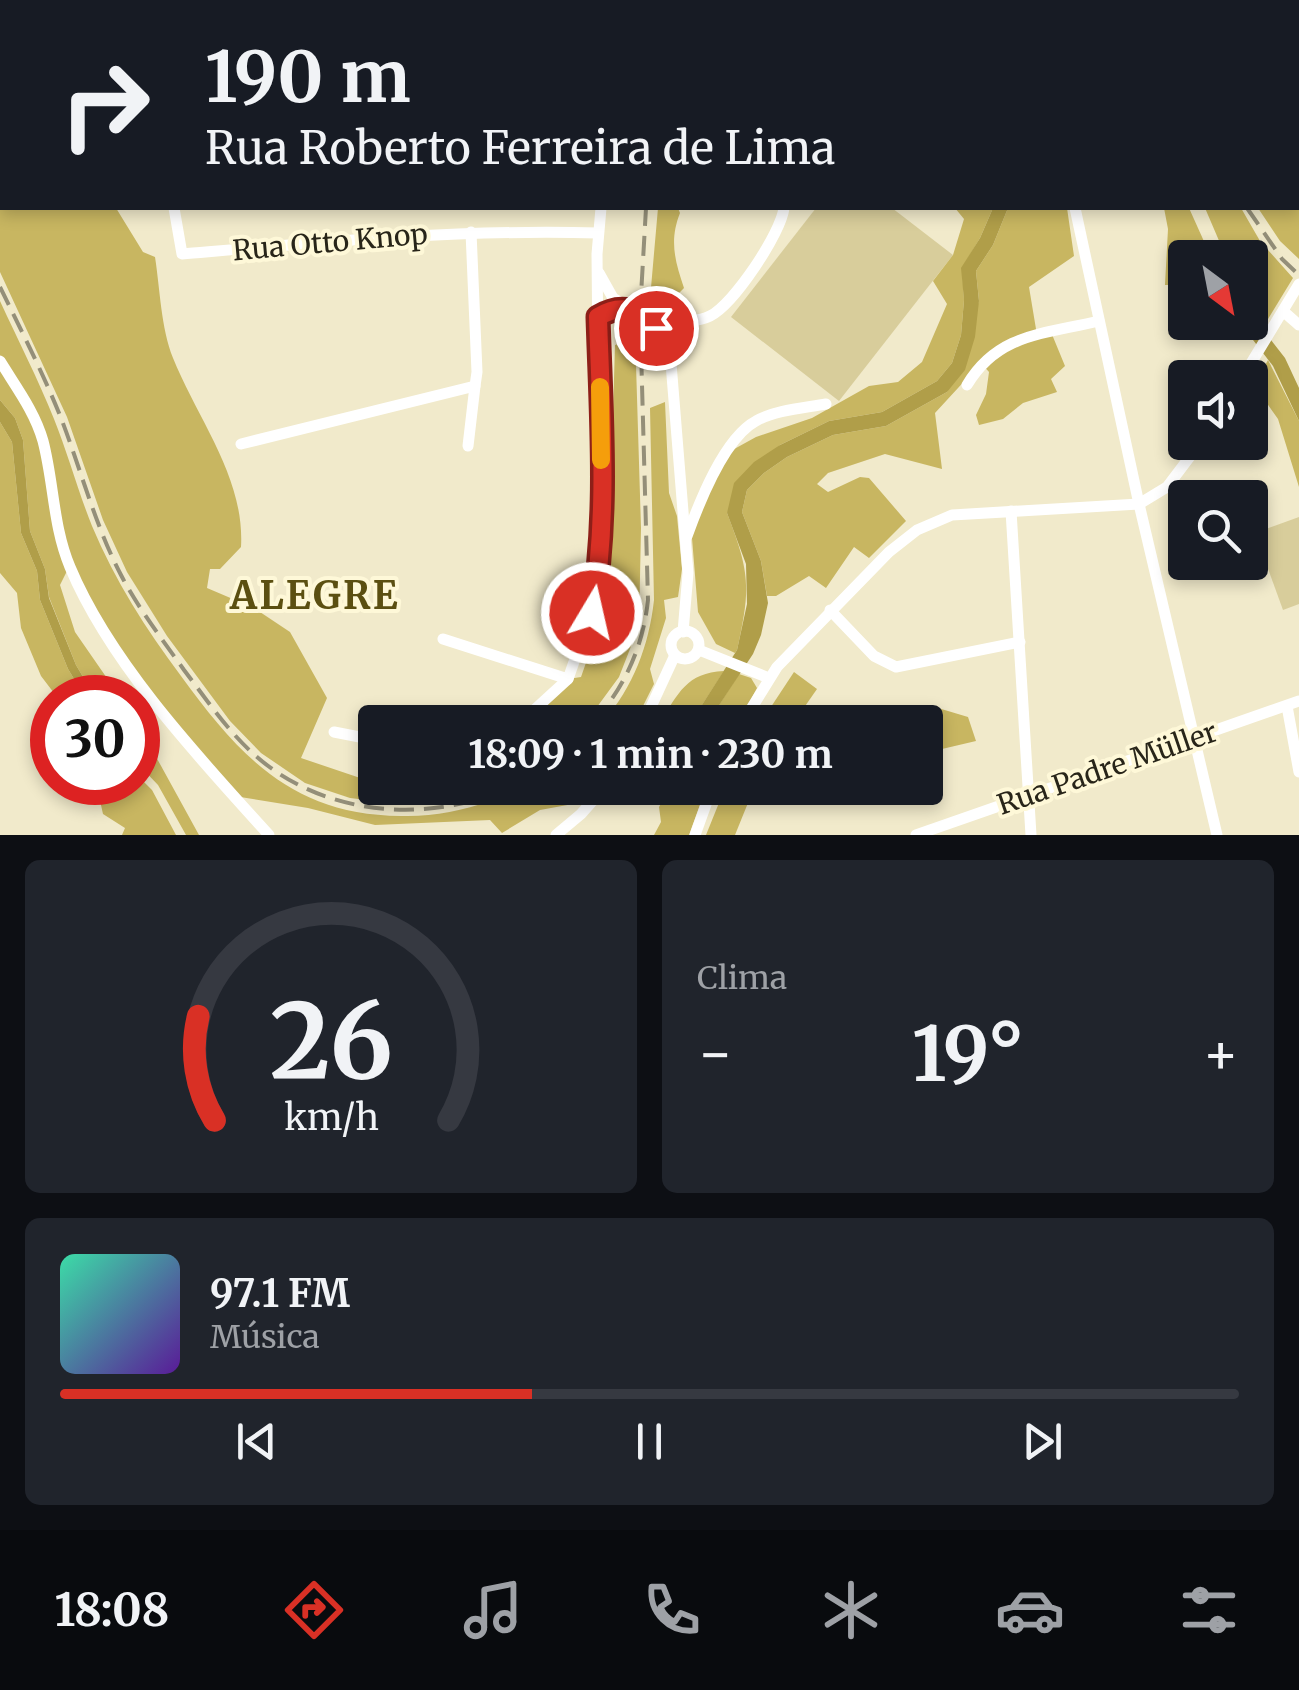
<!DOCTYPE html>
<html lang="pt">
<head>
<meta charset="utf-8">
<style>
  body { margin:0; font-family:Merriweather,serif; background:#20242c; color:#f1f3f6; height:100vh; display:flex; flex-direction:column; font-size:38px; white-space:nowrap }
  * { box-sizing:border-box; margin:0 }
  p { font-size:32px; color:#9ea1a6 }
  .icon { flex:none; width:55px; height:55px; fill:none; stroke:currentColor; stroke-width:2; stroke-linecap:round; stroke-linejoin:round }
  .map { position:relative; height:835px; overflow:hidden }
  .drawer { display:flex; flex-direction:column; gap:25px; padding:25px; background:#0d0f14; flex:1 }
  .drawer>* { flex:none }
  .guide { position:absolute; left:0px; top:0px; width:1300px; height:210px; box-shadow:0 5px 15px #0003; background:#171b24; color:#f1f3f6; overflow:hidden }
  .needle { width:65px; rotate:148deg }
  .tools { position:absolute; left:1168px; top:240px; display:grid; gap:20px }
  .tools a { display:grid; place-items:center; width:100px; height:100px; border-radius:10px; background:#171b24; box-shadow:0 5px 15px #0003; font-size:50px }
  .speed { position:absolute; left:30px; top:675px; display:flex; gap:20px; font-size:50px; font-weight:700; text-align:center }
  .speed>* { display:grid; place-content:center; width:130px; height:130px; border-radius:50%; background:#171b24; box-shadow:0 5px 15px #0003; line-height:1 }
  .speed .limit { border:15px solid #d22; background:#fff; color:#111 }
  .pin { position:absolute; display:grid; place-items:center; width:85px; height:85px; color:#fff; margin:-42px; border:5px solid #fff; border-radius:50%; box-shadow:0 2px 10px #0007 }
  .me { position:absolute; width:110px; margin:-55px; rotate:9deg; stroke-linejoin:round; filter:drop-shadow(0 0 8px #0008) }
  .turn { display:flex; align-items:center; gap:35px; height:210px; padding:0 40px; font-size:45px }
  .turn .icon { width:130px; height:130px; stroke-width:2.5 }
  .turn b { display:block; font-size:70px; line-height:85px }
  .big { font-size:75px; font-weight:700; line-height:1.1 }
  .drawer .widget { flex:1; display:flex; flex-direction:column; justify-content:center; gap:15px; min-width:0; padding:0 35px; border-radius:15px; background:#20242c }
  .drawer .dial { align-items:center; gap:0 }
  .dial svg { height:260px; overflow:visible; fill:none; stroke:#363941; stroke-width:7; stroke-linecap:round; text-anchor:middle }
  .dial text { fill:#f1f3f6; stroke:none }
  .song { display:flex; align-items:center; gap:30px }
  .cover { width:120px; height:120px; border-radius:15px; background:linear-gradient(135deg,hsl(160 70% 55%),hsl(270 70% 35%)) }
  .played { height:10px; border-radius:5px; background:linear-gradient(90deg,#d93025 40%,#363941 40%) }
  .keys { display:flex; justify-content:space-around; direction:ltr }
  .heat { display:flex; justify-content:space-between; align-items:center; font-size:55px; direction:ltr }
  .drawer .tiles { flex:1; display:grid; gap:25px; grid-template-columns:1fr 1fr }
  .widget:last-child { grid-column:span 2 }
  .trip { position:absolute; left:358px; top:705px; width:585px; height:100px; border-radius:10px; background:#171b24; box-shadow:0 5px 15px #0003; font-weight:700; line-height:100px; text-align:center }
  .tab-bar { display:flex; height:160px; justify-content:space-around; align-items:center; background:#090b0e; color:#9ea1a6 }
  .tab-bar .icon { width:70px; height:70px }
  .tab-bar .active { color:#d93025 }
  .tab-bar b { font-size:45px; color:#f1f3f6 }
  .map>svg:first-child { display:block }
</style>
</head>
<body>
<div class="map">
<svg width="1299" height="835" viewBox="0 0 1299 835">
  <rect width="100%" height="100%" fill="#f1eacb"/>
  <!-- green -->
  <g fill="#d8cd9b">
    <polygon points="816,208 892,208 953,255 839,401 731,317"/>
    <polygon points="1299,517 1299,604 1283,610 1255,533"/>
  </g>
  <!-- forest -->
  <g fill="#c8b661">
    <path d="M0 0 19 2H2V208H116L143 252 155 257C160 289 161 328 173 358 198 420 245 478 241 547L220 569H210L207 588 254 608 290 632 327 698 301 758 375 783V788H492L438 801 400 804 350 798 305 783 261 753 230 721 167 636 127 572 103 520 67 417 0 272Z"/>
    <polygon points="1298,102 1299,104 1299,259 1280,241 1258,208 1298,208"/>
    <path d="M658 208H678L680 213C669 241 675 261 684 288L669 303 650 299Z"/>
    <path d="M955 208H993L980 238 962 268 964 300 961 335 952 363 937 381 882 412 829 421 780 445 727 513C750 573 751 587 737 650L735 653 716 644 698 612 691 526 727 453 756 437 812 418 869 386 898 382 922 362 947 304 933 281 953 255 964 219Z"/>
    <polygon points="1008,208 1067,208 1074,256 1029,287 1037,335 1051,332 1065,366 1051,379 1057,392 1023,403 1003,419 979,425 976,415 986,394 989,372 981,363 935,413 942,469 885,454 828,473 817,484 828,492 860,477 869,478 906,521 869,558 854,547 826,588 809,576 776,596 767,596 761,561 742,512 747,490 764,473 787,457 833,435 886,426 947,392 979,301 976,271 993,245"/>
    <polygon points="1164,208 1189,208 1211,257 1185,258 1185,285 1165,285 1168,229"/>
    <polygon points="1205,208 1241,208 1260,241 1293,278 1262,329 1250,313 1250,258 1226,257"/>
    <path d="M0 301C18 340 38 379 54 419 68 454 78 491 92 526 115 581 146 629 181 676 240 757 293 815 401 816 431 817 462 811 490 801 502 797 514 789 526 788 547 785 572 788 594 788L584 802 540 810 502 833 490 820 375 825 308 808 234 796 129 669 69 567 60 585 75 632 120 697H95L76 665 49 597 45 569 30 531 23 440 15 418 0 400Z"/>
    <polygon points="632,321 635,332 641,528 639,626 619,677 586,722 521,722 568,679 581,677 602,617 608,583 615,345 626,342 622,325"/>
    <polygon points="1268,360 1299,421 1299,487 1278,419 1254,385"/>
    <path d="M665 402 669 493 677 516 682 569 678 597 664 600 666 618 650 669 654 684 635 722H603C633 687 649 646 654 600L650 408Z"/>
    <polygon points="0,422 12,442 21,533 37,571 40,600 68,669 85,697 57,697 41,676 21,628 17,593 0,573"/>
    <path d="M724 671 691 722H660C679 693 686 673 724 671Z"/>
    <polygon points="794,672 817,689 794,722 761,722"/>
    <polygon points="739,674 751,678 757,688 739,722 708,722"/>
    <polygon points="928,705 968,717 976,741 925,753 925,722 886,722 885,716"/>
    <polygon points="138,724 199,835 186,835 158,785 138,764"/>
    <polygon points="138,776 152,790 176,835 122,835 125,828 103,814 96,783 138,782"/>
    <polygon points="670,788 706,788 689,835 654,835 661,822 659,807"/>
    <polygon points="725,788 754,788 735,835 706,835"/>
  </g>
  <!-- water -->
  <g fill="#b09e49">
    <polygon points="993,208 1008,208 993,245 976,271 979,301 975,337 965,370 947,392 886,426 833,435 787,457 764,473 747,490 742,512 761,561 768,603 761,635 753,654 708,722 691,722 737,650 747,604 746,564 727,513 734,483 754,462 780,445 829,421 882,412 937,381 952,363 961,335 964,300 961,268 980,238"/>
    <polygon points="1250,313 1285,358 1299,388 1299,421 1273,366 1240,323 1250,322"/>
    <polygon points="0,400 15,418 23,440 30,531 45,569 49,598 76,665 95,697 85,697 68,669 40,600 37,571 21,533 12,442 0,422"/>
  </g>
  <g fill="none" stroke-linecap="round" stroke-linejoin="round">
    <!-- stream -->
    <polyline stroke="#b09e49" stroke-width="4" points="714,2 716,0"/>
    <!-- minor -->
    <g stroke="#fff" stroke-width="11">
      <polyline points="391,0 394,2"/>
      <polyline points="614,0 616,2"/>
      <polyline points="513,2 513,0"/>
      <polyline points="665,2 666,0"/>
      <path d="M174 208 182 254C321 242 458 229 598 233"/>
      <polyline points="1075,208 1139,504 1217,835"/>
      <polyline points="599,273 613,298 648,319 670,351 688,573 683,632"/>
      <polyline points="1283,311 1299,325"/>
      <path d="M648 319C667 319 692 325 710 316 734 304 781 233 784 208"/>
      <polyline points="670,351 677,320"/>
      <path d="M0 361C16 387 35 412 43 441 54 483 53 527 70 567 110 663 200 759 269 835"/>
      <polyline points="1242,378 1299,284"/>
      <path d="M967 385C998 333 1045 334 1099 321"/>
      <polyline points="241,444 475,386 477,372 471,232"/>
      <polyline points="468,446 475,386"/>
      <polyline points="1011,511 1031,835"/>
      <path d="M687 536C699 503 724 438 756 421 775 410 804 408 826 404"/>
      <polyline points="830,610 874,656 896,667 1020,642"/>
      <circle cx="685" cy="645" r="14"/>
      <polyline points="443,639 568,679 591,613 600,557 597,254 601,208"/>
      <polyline points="699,650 769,678"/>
      <polyline points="1287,706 1299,772"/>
      <polyline points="521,722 568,679"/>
      <polyline points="644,722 675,655"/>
      <polyline points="743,722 777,667 889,552 917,530 952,515 1139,504 1167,487 1201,442"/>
      <polyline points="334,732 375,740"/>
      <polyline points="556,835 581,814 604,788"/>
      <polyline points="695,835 712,788"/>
      <polyline points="916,835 1299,701"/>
    </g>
    <!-- rail -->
    <g stroke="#948f79" stroke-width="4" stroke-dasharray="20 10" stroke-linecap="butt">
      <polyline points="1140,0 1142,2"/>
      <polyline points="750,2 752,0"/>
      <polyline points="1247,208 1282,259 1299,275"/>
      <path d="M0 287C21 330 43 373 61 418 81 470 95 525 121 575 138 608 162 639 184 670 207 700 228 732 257 757 325 816 427 824 508 788"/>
      <path d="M594 722C625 686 643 647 648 600L640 313 646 208"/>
    </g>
  </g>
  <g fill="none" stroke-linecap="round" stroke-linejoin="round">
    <defs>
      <path id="route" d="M592 613C609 516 601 415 598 317 621 303 639 309 656 328"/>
    </defs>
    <!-- route casing -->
    <use href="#route" stroke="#8d1f18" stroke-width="25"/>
    <!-- route -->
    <use href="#route" stroke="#d93025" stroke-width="18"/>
    <!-- slow -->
    <polyline stroke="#f59e0b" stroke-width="18" points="600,387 601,460"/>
  </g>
  <g text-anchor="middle" stroke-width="8" stroke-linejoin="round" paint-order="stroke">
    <!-- street labels -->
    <g font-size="28" fill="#282519" stroke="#fef8d8">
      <text transform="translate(330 242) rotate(-5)" y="10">Rua Otto Knop</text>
      <text transform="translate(1107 768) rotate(-19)" y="10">Rua Padre Müller</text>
    </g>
    <!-- district labels -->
    <g font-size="38" font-weight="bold" letter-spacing="2.5" fill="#5b4f11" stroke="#fef8d8">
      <text x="315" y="609">ALEGRE</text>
    </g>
  </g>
</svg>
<div class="tools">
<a><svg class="needle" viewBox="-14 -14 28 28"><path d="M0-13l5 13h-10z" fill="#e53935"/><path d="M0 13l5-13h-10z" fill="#9ea1a6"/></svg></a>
<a><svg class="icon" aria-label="sound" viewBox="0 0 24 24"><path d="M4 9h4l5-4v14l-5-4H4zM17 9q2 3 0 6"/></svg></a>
<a><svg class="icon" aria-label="search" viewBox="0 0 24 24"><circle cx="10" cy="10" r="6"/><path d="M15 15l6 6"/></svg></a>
</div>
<div class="speed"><div class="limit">30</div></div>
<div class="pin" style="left:656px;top:328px;background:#d93025"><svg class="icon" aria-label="arrive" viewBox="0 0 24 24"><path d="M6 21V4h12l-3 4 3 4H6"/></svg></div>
<svg class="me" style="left:592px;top:613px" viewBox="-20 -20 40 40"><circle r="17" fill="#d93025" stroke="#fff" stroke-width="3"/><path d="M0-11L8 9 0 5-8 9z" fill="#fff"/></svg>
<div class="trip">18:09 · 1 min · 230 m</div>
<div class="guide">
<div class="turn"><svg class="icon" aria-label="right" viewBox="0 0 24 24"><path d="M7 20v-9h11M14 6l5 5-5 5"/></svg><div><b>190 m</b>Rua Roberto Ferreira de Lima</div></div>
</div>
</div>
<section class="drawer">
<div class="tiles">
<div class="widget dial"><svg viewBox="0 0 100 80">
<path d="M14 69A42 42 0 1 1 86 69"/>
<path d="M14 69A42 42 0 0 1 9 37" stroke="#d93025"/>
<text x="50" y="56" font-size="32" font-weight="700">26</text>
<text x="50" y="72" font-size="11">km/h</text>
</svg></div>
<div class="widget"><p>Clima</p>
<div class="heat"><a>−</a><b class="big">19°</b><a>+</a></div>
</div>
<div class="widget">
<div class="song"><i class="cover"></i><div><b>97.1 FM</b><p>Música</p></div></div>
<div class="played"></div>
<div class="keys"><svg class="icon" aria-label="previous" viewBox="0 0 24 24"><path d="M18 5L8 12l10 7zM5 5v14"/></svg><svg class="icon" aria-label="pause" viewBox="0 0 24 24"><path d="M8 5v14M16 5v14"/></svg><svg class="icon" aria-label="next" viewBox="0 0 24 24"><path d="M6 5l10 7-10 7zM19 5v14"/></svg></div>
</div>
</div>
</section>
<nav class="tab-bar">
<b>18:08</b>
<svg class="icon active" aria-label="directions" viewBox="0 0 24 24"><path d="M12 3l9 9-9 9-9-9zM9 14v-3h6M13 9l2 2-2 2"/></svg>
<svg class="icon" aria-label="music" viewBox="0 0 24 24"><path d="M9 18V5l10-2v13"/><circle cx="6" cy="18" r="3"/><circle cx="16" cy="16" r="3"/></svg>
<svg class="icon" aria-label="phone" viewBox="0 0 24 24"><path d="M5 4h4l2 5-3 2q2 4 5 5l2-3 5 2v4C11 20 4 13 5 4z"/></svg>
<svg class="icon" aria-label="climate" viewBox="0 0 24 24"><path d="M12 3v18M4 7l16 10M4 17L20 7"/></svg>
<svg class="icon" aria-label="car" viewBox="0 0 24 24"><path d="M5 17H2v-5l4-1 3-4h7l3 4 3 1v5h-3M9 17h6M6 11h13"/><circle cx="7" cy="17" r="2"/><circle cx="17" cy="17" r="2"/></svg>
<svg class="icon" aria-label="filters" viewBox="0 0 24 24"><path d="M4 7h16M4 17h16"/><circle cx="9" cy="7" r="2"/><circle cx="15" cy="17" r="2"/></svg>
</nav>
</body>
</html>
